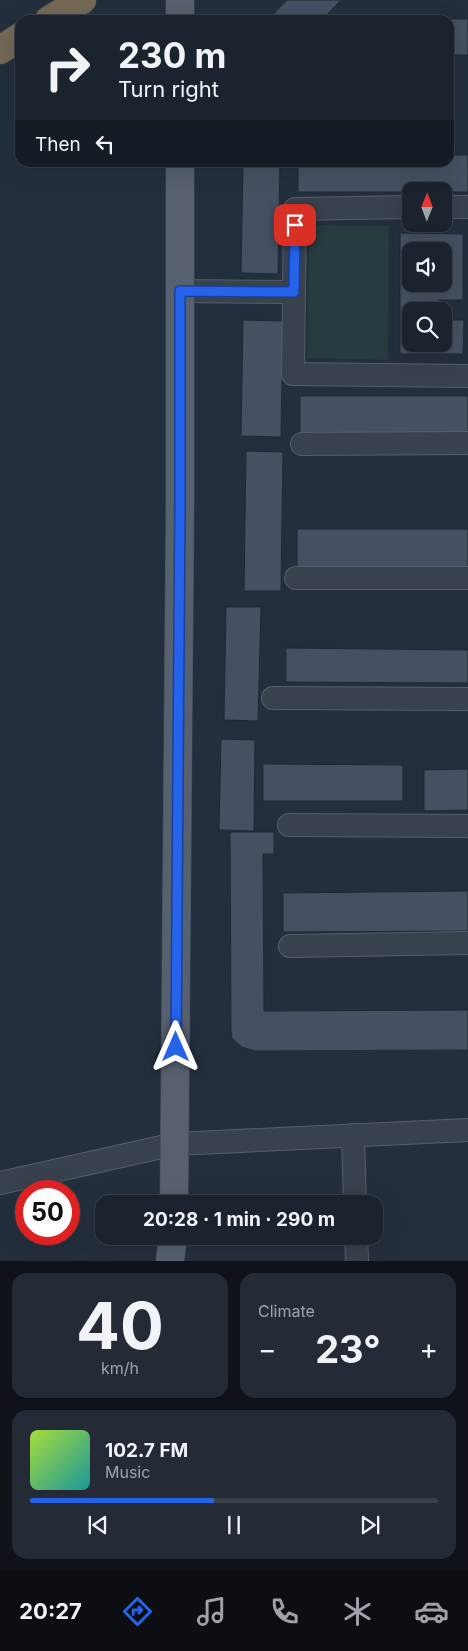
<!DOCTYPE html>
<html lang="en">
<head>
<meta charset="utf-8">
<style>
  body { margin:0; font-family:Inter,sans-serif; background:#242b36; color:#f1f3f6; height:100vh; display:flex; flex-direction:column; font-size:19px; white-space:nowrap }
  * { box-sizing:border-box; margin:0 }
  p { font-size:16px; color:#a0a4aa }
  .icon { flex:none; width:28px; height:28px; fill:none; stroke:currentColor; stroke-width:2; stroke-linecap:round; stroke-linejoin:round }
  .map { position:relative; height:1261px; overflow:hidden }
  .details { display:flex; flex-direction:column; gap:12px; padding:12px; background:#0f1319; flex:1 }
  .details>* { flex:none }
  .banner { position:absolute; left:15px; top:15px; width:439px; height:152px; border-radius:15px; box-shadow:0 5px 20px #0002,0 0 0 1px #39404a; background:#1b232e; color:#f1f3f6; overflow:hidden }
  .needle { width:32px; rotate:1deg }
  .controls { position:absolute; left:402px; top:182px; display:grid; gap:10px }
  .controls a { display:grid; place-items:center; width:50px; height:50px; border-radius:10px; background:#1b232e; box-shadow:0 5px 20px #0002,0 0 0 1px #39404a; font-size:25px }
  .speed { position:absolute; left:15px; top:1180px; display:flex; gap:10px; font-size:25px; font-weight:700; text-align:center }
  .speed>* { display:grid; place-content:center; width:65px; height:65px; border-radius:50%; background:#1b232e; box-shadow:0 5px 20px #0002,0 0 0 1px #39404a; line-height:1 }
  .speed .limit { border:8px solid #d22; background:#fff; color:#111 }
  .pin { position:absolute; display:grid; place-items:center; width:42px; height:42px; color:#fff; margin:-21px; border-radius:10px; box-shadow:0 2px 8px #0006 }
  .me { position:absolute; width:55px; margin:-28px; rotate:0deg; stroke-linejoin:round; filter:drop-shadow(0 0 4px #0008) }
  .turn { display:flex; align-items:center; gap:18px; height:105px; padding:0 20px; font-size:22px }
  .turn .icon { width:65px; height:65px; stroke-width:2.5 }
  .turn b { display:block; font-size:35px; line-height:42px }
  .then { display:flex; align-items:center; height:48px; padding:0 20px; background:#0003; gap:10px; font-size:19px }
  .big { font-size:38px; font-weight:700; line-height:1.1 }
  .details .tile { flex:1; display:flex; flex-direction:column; justify-content:center; gap:8px; min-width:0; padding:0 18px; border-radius:15px; background:#242b36 }
  .details .dial { align-items:center; gap:0 }
  .dial b { font-size:65px; line-height:1 }
  .song { display:flex; align-items:center; gap:15px }
  .cover { width:60px; height:60px; border-radius:8px; background:linear-gradient(135deg,hsl(80 70% 55%),hsl(180 70% 35%)) }
  .played { height:5px; border-radius:2px; background:linear-gradient(90deg,#2563eb 45%,#39404a 45%) }
  .keys { display:flex; justify-content:space-around; direction:ltr }
  .heat { display:flex; justify-content:space-between; align-items:center; font-size:28px; direction:ltr }
  .details .tiles { flex:1; display:grid; gap:12px; grid-template-columns:1fr 1fr }
  .tile:last-child { grid-column:span 2 }
  .trip { position:absolute; left:95px; top:1195px; width:288px; height:50px; border-radius:15px; background:#1b232e; box-shadow:0 5px 20px #0002,0 0 0 1px #39404a; font-weight:700; line-height:50px; text-align:center }
  .tabs { display:flex; height:80px; justify-content:space-around; align-items:center; background:#0b0e12; color:#a0a4aa }
  .tabs .icon { width:35px; height:35px }
  .tabs .selected { color:#2563eb }
  .tabs b { font-size:22px; color:#f1f3f6 }
  .map>svg:first-child { display:block }
</style>
</head>
<body>
<div class="map">
<svg width="468" height="1261" viewBox="0 0 468 1261">
  <rect width="100%" height="100%" fill="#242f3e"/>
  <!-- green -->
  <polygon fill="#263c3f" points="309,225 389,226 388,360 307,358"/>
  <!-- building -->
  <g fill="#455162" stroke="#1f2835" fill-rule="evenodd">
    <polygon points="287,0 341,0 322,20 268,20"/>
    <polygon points="348,19 468,19 468,55 449,55 449,20"/>
    <polygon points="449,155 468,155 468,192 298,192 298,162 449,162"/>
    <polygon points="243,162 280,162 278,274 241,273"/>
    <path d="M400 233 463 234V300H439V311H411V344H444V320H464L463 354H400ZM411 251H444V284H411Z"/>
    <polygon points="243,320 283,321 281,437 241,436"/>
    <rect x="300" y="396" width="168" height="38"/>
    <polygon points="246,451 283,452 281,591 244,591"/>
    <rect x="297" y="529" width="171" height="38"/>
    <polygon points="226,607 261,607 258,721 224,720"/>
    <polygon points="286,648 468,650 468,683 286,682"/>
    <polygon points="221,739 255,740 254,831 219,830"/>
    <polygon points="263,764 403,765 403,801 263,801"/>
    <polygon points="468,769 468,810 424,811 424,770"/>
    <polygon points="230,832 274,832 274,854 263,854 264,1011 468,1010 468,1050 255,1051 242,1047 238,1044 232,1038 231,1031"/>
    <polygon points="468,891 468,931 283,932 283,893"/>
  </g>
  <g fill="none" stroke-linecap="round" stroke-linejoin="round">
    <defs>
      <g id="minor">
        <polyline points="411,207 295,209 293,374 468,376"/>
        <polyline points="444,207 468,207"/>
        <polyline points="180,291 294,292"/>
        <polyline points="302,444 468,443"/>
        <polyline points="296,578 468,578"/>
        <polyline points="273,698 468,699"/>
        <polyline points="289,825 468,826"/>
        <polyline points="290,946 468,943"/>
        <polyline points="353,1135 355,1204"/>
        <polyline points="0,1183 175,1144 468,1130"/>
        <polyline points="356,1236 357,1261"/>
      </g>
      <g id="major">
        <polyline points="180,0 180,20"/>
        <polyline points="174,1204 180,502 180,162"/>
        <polyline points="170,1261 173,1236"/>
      </g>
      <g id="highway">
        <polyline points="49,20 82,0"/>
        <polyline points="0,50 20,37"/>
      </g>
    </defs>
    <!-- minor casing -->
    <use href="#minor" stroke="#565f6c" stroke-width="24"/>
    <!-- major casing -->
    <use href="#major" stroke="#414a57" stroke-width="29"/>
    <!-- highway casing -->
    <use href="#highway" stroke="#434c59" stroke-width="29"/>
    <!-- minor -->
    <use href="#minor" stroke="#38414e" stroke-width="22"/>
    <!-- major -->
    <use href="#major" stroke="#56606e" stroke-width="28"/>
    <!-- highway -->
    <use href="#highway" stroke="#746855" stroke-width="28"/>
  </g>
  <g fill="none" stroke-linecap="round" stroke-linejoin="round">
    <defs>
      <polyline id="route" points="176,1047 180,502 180,291 294,292 295,225"/>
    </defs>
    <!-- route casing -->
    <use href="#route" stroke="#184099" stroke-width="12"/>
    <!-- route -->
    <use href="#route" stroke="#2563eb" stroke-width="9"/>
  </g>
</svg>
<div class="controls">
<a><svg class="needle" viewBox="-14 -14 28 28"><path d="M0-13l5 13h-10z" fill="#e53935"/><path d="M0 13l5-13h-10z" fill="#a0a4aa"/></svg></a>
<a><svg class="icon" aria-label="sound" viewBox="0 0 24 24"><path d="M4 9h4l5-4v14l-5-4H4zM17 9q2 3 0 6"/></svg></a>
<a><svg class="icon" aria-label="search" viewBox="0 0 24 24"><circle cx="10" cy="10" r="6"/><path d="M15 15l6 6"/></svg></a>
</div>
<div class="speed"><div class="limit">50</div></div>
<div class="pin" style="left:295px;top:225px;background:#d93025"><svg class="icon" aria-label="arrive" viewBox="0 0 24 24"><path d="M6 21V4h12l-3 4 3 4H6"/></svg></div>
<svg class="me" style="left:176px;top:1047px" viewBox="-20 -20 40 40"><path d="M0-17L14 15 0 8-14 15z" fill="#2563eb" stroke="#fff" stroke-width="4"/></svg>
<div class="trip">20:28 · 1 min · 290 m</div>
<div class="banner">
<div class="turn"><svg class="icon" aria-label="right" viewBox="0 0 24 24"><path d="M7 20v-9h11M14 6l5 5-5 5"/></svg><div><b>230 m</b>Turn right</div></div>
<div class="then">Then<svg class="icon" aria-label="left" viewBox="0 0 24 24"><path d="M17 20v-9H6M10 6l-5 5 5 5"/></svg></div>
</div>
</div>
<section class="details">
<div class="tiles">
<div class="tile dial"><b>40</b><p>km/h</p></div>
<div class="tile"><p>Climate</p>
<div class="heat"><a>−</a><b class="big">23°</b><a>+</a></div>
</div>
<div class="tile">
<div class="song"><i class="cover"></i><div><b>102.7 FM</b><p>Music</p></div></div>
<div class="played"></div>
<div class="keys"><svg class="icon" aria-label="previous" viewBox="0 0 24 24"><path d="M18 5L8 12l10 7zM5 5v14"/></svg><svg class="icon" aria-label="pause" viewBox="0 0 24 24"><path d="M8 5v14M16 5v14"/></svg><svg class="icon" aria-label="next" viewBox="0 0 24 24"><path d="M6 5l10 7-10 7zM19 5v14"/></svg></div>
</div>
</div>
</section>
<nav class="tabs">
<b>20:27</b>
<svg class="icon selected" aria-label="directions" viewBox="0 0 24 24"><path d="M12 3l9 9-9 9-9-9zM9 14v-3h6M13 9l2 2-2 2"/></svg>
<svg class="icon" aria-label="music" viewBox="0 0 24 24"><path d="M9 18V5l10-2v13"/><circle cx="6" cy="18" r="3"/><circle cx="16" cy="16" r="3"/></svg>
<svg class="icon" aria-label="phone" viewBox="0 0 24 24"><path d="M5 4h4l2 5-3 2q2 4 5 5l2-3 5 2v4C11 20 4 13 5 4z"/></svg>
<svg class="icon" aria-label="climate" viewBox="0 0 24 24"><path d="M12 3v18M4 7l16 10M4 17L20 7"/></svg>
<svg class="icon" aria-label="car" viewBox="0 0 24 24"><path d="M5 17H2v-5l4-1 3-4h7l3 4 3 1v5h-3M9 17h6M6 11h13"/><circle cx="7" cy="17" r="2"/><circle cx="17" cy="17" r="2"/></svg>
</nav>
</body>
</html>
